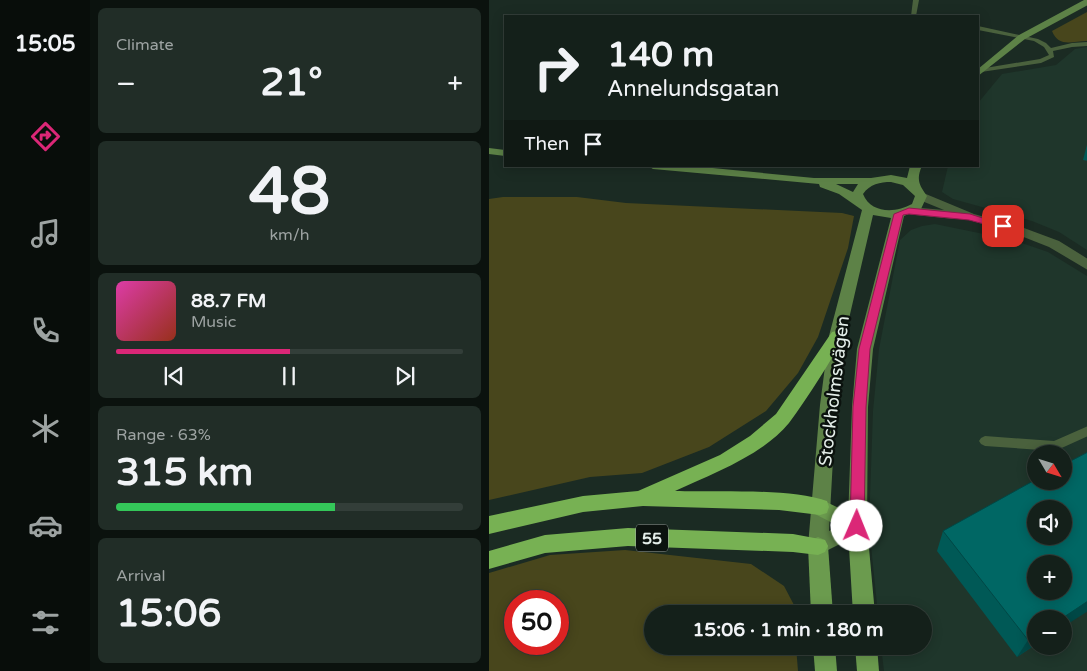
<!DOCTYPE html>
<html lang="en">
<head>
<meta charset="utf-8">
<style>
  body { margin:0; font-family:"Varela Round",sans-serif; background:#212d27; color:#f1f3f6; height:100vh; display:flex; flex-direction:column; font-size:19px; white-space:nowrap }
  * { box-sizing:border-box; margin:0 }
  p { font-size:16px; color:#9da3a2 }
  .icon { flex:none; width:28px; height:28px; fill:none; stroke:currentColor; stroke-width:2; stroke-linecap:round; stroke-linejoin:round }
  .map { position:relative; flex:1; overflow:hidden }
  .drawer { display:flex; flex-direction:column; gap:8px; padding:8px; background:#0b120e; width:399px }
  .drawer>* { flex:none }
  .banner { position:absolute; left:15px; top:15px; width:475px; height:152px; border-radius:0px; box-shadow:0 2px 12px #0003,0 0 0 1px #333e39; background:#14201a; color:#f1f3f6; overflow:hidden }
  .needle { width:32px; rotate:128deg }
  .fabs { position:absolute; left:538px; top:445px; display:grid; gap:10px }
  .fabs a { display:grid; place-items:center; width:45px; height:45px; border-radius:50%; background:#14201a; box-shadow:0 2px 12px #0003,0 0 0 1px #333e39; font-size:25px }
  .speed { position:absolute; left:15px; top:590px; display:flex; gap:10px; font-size:25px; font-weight:700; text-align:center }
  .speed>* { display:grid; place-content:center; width:65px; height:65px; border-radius:50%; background:#14201a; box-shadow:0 2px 12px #0003,0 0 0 1px #333e39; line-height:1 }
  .speed .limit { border:8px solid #d22; background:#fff; color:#111 }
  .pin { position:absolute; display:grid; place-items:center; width:42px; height:42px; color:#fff; margin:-21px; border-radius:10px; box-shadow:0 2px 8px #0006 }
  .me { position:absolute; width:55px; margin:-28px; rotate:1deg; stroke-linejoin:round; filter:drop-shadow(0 0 4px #0008) }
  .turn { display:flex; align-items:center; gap:18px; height:105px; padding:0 20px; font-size:22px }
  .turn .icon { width:65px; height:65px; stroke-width:2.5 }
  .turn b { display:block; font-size:35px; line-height:42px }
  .then { display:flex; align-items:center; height:48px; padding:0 20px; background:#0003; gap:10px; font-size:19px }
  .big { font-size:38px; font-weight:800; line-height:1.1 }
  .drawer .tile { flex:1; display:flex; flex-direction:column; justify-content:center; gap:8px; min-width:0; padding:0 18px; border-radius:8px; background:#212d27 }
  .drawer .dial { align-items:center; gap:0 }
  .dial b { font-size:65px; line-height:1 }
  .song { display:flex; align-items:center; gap:15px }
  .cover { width:60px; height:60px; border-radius:8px; background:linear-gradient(135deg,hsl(320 70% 55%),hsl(10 70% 35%)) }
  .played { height:5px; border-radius:2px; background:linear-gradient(90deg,#db2777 50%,#333e39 50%) }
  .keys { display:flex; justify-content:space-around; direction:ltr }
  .heat { display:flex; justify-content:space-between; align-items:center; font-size:28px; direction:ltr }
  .charge { height:8px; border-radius:4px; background:linear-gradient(90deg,#34c759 63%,#333e39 0) }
  .trip { position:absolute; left:155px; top:605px; width:288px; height:50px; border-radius:25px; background:#14201a; box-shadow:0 2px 12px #0003,0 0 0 1px #333e39; font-weight:800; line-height:50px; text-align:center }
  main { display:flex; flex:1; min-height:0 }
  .tab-bar { display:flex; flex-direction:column; width:90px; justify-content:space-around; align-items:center; background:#080d0a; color:#9da3a2 }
  .tab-bar .icon { width:35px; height:35px }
  .tab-bar .current { color:#db2777 }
  .tab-bar b { font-size:22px; color:#f1f3f6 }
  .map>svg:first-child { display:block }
</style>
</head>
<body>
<main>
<nav class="tab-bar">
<b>15:05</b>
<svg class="icon current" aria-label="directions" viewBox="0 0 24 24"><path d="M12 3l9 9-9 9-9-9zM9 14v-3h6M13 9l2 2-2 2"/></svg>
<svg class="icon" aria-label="music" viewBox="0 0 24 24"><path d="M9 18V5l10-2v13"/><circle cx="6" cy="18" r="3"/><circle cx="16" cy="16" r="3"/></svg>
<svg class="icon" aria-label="phone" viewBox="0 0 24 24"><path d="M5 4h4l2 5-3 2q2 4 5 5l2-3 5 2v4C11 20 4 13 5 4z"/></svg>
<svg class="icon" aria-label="climate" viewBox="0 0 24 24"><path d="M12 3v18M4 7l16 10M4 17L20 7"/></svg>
<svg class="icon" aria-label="car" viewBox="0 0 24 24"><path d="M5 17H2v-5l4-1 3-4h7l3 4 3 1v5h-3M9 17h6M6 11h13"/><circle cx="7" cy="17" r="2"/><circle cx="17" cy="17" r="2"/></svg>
<svg class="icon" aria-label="filters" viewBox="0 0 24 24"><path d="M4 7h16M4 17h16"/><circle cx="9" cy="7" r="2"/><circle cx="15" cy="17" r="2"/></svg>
</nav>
<section class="drawer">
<div class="tile"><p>Climate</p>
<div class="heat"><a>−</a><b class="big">21°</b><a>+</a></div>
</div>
<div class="tile dial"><b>48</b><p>km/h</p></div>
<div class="tile">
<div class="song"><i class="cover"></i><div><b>88.7 FM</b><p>Music</p></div></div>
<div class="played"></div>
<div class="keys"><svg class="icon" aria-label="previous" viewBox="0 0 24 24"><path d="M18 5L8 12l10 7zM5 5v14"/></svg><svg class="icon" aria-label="pause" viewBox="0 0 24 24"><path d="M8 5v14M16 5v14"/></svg><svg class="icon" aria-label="next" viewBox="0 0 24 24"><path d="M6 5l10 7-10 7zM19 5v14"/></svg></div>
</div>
<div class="tile"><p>Range · 63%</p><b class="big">315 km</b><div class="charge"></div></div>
<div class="tile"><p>Arrival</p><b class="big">15:06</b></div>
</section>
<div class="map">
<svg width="599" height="671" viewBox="0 0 599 671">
  <rect width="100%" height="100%" fill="#1b2b23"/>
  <!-- built -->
  <g fill="#1f362b" fill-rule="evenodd">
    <polygon points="598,47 598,250 570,232 543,221 464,199 453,192 459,166 489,166 489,103 513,74 567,65 586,49"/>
    <path d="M446 224 524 240 559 252 598 276V671H395L392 646H434V614H389L380 526 384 411 390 349 411 240 422 230 433 226ZM546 454H574V481H546ZM546 509H574V536H546ZM546 564H574V591H546ZM546 619H574V646H546Z"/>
  </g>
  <!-- green -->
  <g fill="#48461c" fill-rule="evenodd">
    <path d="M598 12V41C583 41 570 48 563 31Z"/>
    <polygon points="14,197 88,197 137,203 353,213 365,216 359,248 329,337 309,373 277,411 220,447 153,473 101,477 0,500 0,199"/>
    <path d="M136 550 262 564 295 586 305 605V614H164V646H307L309 671H0V573L61 555ZM26 601H69V644H26Z"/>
  </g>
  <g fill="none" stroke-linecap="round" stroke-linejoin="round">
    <!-- lane -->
    <g fill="#4a613d" fill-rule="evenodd">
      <polygon points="424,0 430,0 427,16 422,16"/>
      <polygon points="489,26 549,39 557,43 562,48 583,43 599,42 599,46 583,47 564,51 565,57 552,63 492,72 489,70 490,69 551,59 560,55 555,47 545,41 489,30"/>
      <polygon points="599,426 599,436 566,451 496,446 492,444 490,441 492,438 496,436 565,441"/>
    </g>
    <!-- street -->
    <polygon fill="#4a613d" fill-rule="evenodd" points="432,192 485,214 535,228 570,241 599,259 599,270 560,247 527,234 470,217 465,219 417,214 415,211 417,208 421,207 455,210 428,199 428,193"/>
    <!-- secondary -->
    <g fill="#5d8247" fill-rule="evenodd">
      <polygon points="595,0 599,0 599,5 536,39 489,76 489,69 530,35"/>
      <polygon points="0,148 16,150 16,156 0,154"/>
      <path d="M159 166H203L325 178H382L402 175 418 178 421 166H433C427 179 430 185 438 196L432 209 415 216 384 349 379 407 378 526 375 532 329 555 322 552 319 546 331 405 340 336 373 210 350 194 331 187 330 184 164 169ZM402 182 414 185 426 196 423 204C407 213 382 214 374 194 381 184 391 182 402 182ZM347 184H369L364 192ZM384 215 402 218 368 349 363 407 359 521 340 531 347 405 356 336Z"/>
    </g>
    <!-- primary -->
    <g fill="#6b9b4e" fill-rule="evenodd">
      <polygon points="331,499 375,520 378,526 386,614 364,614 359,531 324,513 322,507 324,501"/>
      <polygon points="329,537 336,540 339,546 344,614 322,614 319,546 322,540"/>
      <polygon points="324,646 346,646 348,671 326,671"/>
      <polygon points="366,646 388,646 390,671 368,671"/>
    </g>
    <!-- highway -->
    <g fill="#77b153" fill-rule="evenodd">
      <path d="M348 331 353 332 356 336C339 365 320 396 300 423 274 455 223 474 186 491 227 492 301 488 338 501L340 507 338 513 331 515 290 510 154 506 94 512 0 534V516L94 496 149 491 231 455 261 436 287 414 343 332Z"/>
      <polygon points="139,528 304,534 336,540 339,546 336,552 329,555 304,552 139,546 56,553 0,569 0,551 56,535"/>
    </g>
  </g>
  <!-- wall -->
  <g fill="#005956">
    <polygon points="599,141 599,161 594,160"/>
    <polygon points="454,531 546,645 528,657 448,551"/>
  </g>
  <!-- shaded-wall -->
  <g fill="#004846">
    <polygon points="599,601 599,611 574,627 574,619 572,619"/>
    <polygon points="546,635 546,645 528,657 539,640"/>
  </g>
  <!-- building -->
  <path fill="#006764" stroke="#004846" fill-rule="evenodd" d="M599 452V601L572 619H546V635L539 640 454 531 546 480V481H574V465ZM546 509H574V536H546ZM546 564H574V591H546Z"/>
  <!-- route -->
  <polygon fill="#db2777" stroke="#8e194d" points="420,208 481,214 519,226 514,229 480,220 420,214 414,215 381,349 377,407 375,526 373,531 368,533 363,531 361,526 364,407 370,349 405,214"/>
  <g text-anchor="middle" stroke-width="5" stroke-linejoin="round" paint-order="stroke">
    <!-- shield labels -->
    <rect fill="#0b120e" stroke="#a3aca7" stroke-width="1" x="147" y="524.5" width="32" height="27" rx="4"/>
    <g font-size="16" font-weight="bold" fill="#e4eee9">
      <text x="163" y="544">55</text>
    </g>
    <!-- street labels -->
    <g font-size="18" fill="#e4eee9" stroke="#0b120e">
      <text transform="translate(345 391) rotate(-83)" y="6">Stockholmsvägen</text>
    </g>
  </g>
</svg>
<div class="fabs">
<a><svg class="needle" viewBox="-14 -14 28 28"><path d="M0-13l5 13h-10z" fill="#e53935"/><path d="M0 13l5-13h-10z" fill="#9da3a2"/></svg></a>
<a><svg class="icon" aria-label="sound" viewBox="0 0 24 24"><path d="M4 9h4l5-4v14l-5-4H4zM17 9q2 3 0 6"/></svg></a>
<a>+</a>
<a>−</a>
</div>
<div class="speed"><div class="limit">50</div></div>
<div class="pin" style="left:514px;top:226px;background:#d93025"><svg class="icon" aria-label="arrive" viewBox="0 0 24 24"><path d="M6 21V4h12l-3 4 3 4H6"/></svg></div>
<svg class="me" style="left:368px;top:526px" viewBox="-20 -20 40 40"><circle r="19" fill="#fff"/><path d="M0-13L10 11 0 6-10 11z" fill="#db2777"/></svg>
<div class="trip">15:06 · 1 min · 180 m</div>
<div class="banner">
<div class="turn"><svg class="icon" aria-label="right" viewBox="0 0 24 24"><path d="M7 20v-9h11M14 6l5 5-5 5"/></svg><div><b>140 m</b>Annelundsgatan</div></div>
<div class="then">Then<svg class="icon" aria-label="arrive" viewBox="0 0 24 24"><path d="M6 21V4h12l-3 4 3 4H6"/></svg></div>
</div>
</div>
</main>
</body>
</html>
